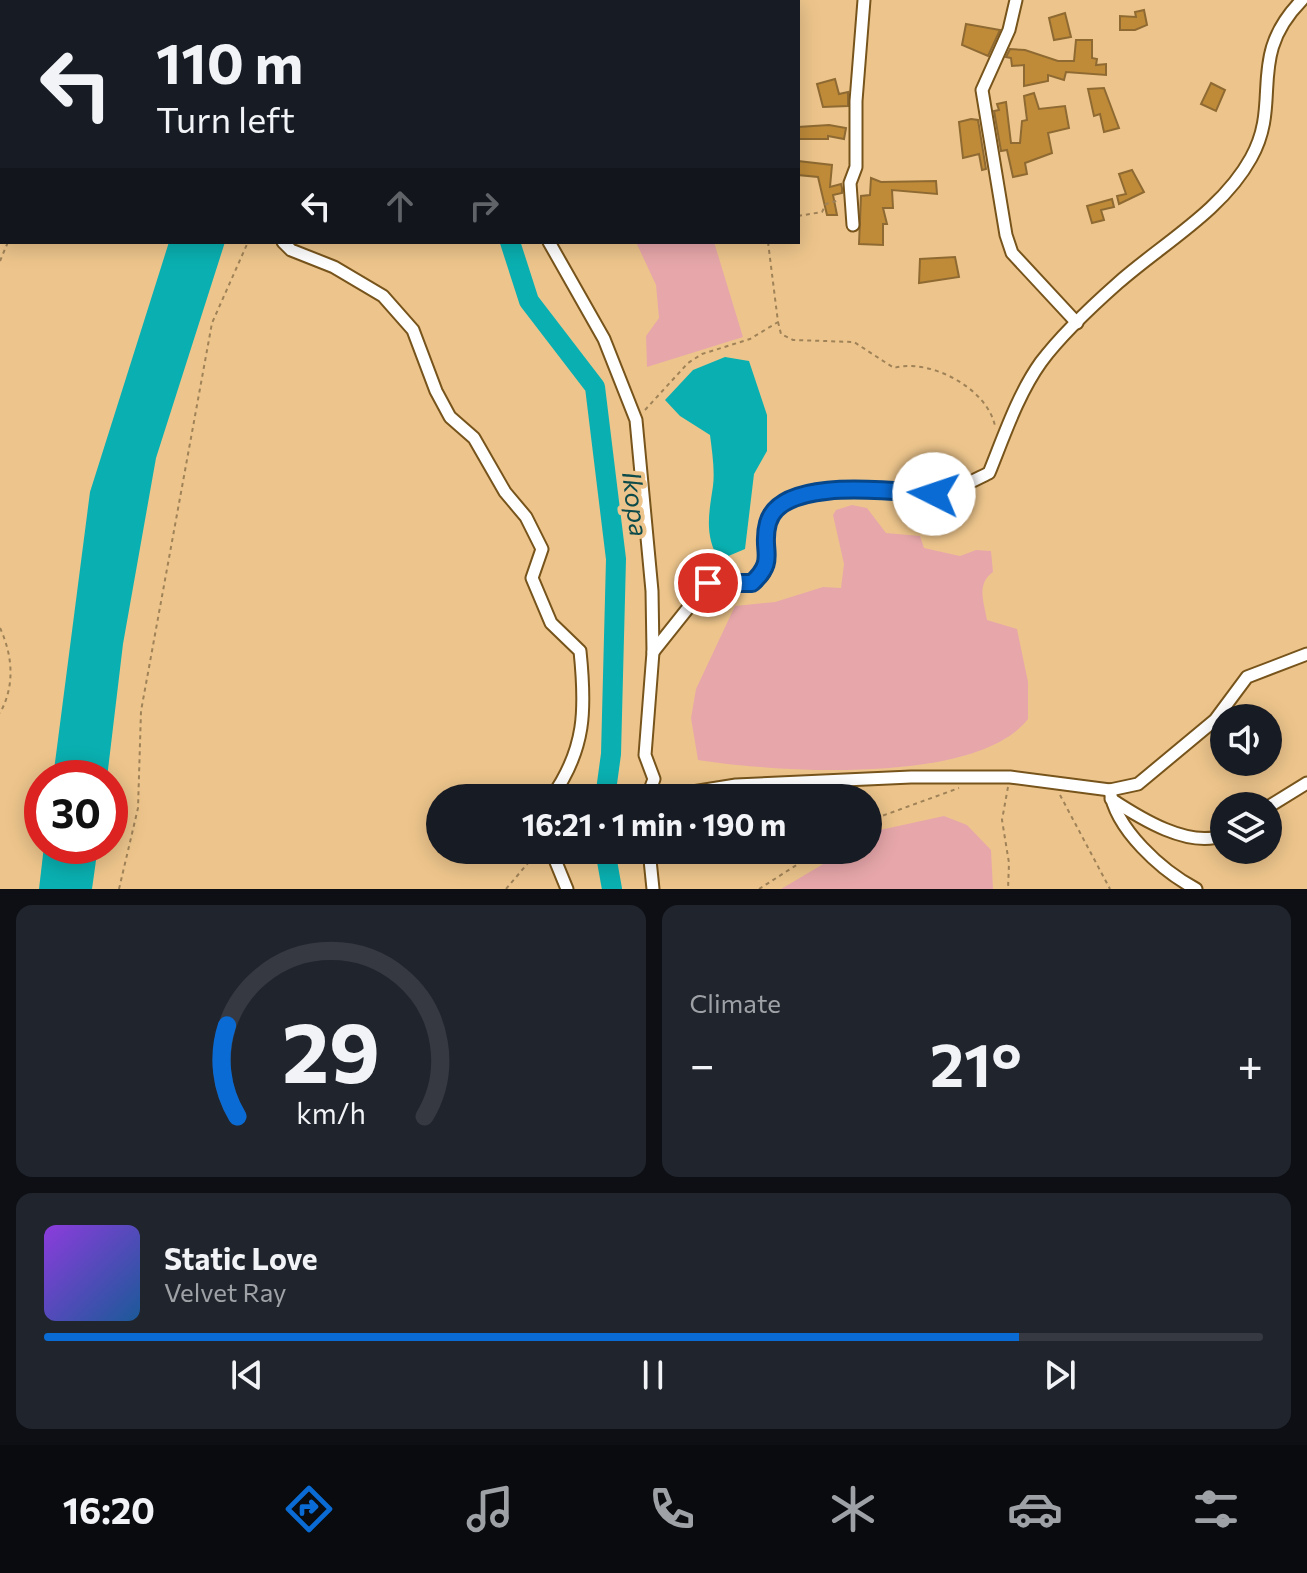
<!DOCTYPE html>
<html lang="en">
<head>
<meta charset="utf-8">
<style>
  body { margin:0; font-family:Commissioner,sans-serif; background:#20242c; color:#f1f3f6; height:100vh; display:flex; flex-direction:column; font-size:30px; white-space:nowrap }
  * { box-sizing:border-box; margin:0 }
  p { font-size:26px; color:#9ea1a6 }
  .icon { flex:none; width:44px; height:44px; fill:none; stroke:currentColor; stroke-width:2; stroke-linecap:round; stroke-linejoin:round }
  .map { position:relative; height:889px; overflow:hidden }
  .panel { display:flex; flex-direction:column; gap:16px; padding:16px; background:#0d0f14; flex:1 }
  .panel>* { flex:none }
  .guide { position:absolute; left:0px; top:0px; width:800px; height:244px; box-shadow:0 4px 20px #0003; background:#171b24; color:#f1f3f6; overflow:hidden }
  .controls { position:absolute; left:1210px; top:704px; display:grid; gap:16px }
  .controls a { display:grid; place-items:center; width:72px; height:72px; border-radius:50%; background:#171b24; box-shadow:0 4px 20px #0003; font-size:40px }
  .speed { position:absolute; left:24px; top:760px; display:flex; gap:16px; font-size:40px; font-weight:700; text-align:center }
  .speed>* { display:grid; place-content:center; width:104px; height:104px; border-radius:50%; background:#171b24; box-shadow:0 4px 20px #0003; line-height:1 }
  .speed .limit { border:12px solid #d22; background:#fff; color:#111 }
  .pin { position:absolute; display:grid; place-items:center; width:68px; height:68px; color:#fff; margin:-34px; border:4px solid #fff; border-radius:50%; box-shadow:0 2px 8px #0007 }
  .me { position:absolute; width:88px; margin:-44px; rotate:274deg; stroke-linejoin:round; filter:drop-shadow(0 0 6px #0008) }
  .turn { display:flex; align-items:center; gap:28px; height:168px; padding:0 24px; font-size:36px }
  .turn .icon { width:104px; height:104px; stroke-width:2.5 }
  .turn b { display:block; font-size:56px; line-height:68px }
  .lanes { display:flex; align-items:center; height:76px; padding:0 24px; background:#0003; justify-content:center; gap:40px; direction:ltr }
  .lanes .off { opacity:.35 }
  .big { font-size:60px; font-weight:700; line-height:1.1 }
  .panel .card { flex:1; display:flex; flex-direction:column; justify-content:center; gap:12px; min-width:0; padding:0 28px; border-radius:16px; background:#20242c }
  .panel .dial { align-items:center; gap:0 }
  .dial svg { height:208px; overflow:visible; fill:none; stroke:#363941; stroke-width:7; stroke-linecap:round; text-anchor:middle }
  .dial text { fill:#f1f3f6; stroke:none }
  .song { display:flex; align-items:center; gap:24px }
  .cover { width:96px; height:96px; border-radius:12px; background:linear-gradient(135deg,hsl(270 70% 55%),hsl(210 70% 35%)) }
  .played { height:8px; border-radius:4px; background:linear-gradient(90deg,#0a6bd4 80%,#363941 80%) }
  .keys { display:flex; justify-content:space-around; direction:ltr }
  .heat { display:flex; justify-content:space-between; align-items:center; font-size:44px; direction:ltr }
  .panel .tiles { flex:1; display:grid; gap:16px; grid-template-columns:1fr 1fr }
  .card:last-child { grid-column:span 2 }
  .trip { position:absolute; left:426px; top:784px; width:456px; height:80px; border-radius:40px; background:#171b24; box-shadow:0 4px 20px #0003; font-weight:700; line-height:80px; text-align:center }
  .dock { display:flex; height:128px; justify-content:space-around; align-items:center; background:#090b0e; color:#9ea1a6 }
  .dock .icon { width:56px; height:56px }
  .dock .selected { color:#0a6bd4 }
  .dock b { font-size:36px; color:#f1f3f6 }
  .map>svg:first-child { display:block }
</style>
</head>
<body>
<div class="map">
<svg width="1307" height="889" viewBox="0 0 1307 889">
  <rect width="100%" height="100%" fill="#edc58c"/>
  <!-- green -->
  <g fill="#e7a7aa">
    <polygon points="636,242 714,242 743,337 647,367 646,336 659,318 656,285"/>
    <path d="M852 505 867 508 886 533 920 536 924 548 960 556 976 550 991 551 993 572C976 584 984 602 987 620L1017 629 1028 682V719C976 786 774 772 698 760L691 718 696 689 735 606 775 602 823 587 841 588 844 564 833 515 836 510Z"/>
    <polygon points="944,816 967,825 991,850 993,889 781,889 847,850 868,850 868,838 880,830"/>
  </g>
  <!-- water -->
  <g fill="#0ab0b1">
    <polygon points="169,242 225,242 156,458 123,644 107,778 53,778 90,492"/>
    <path d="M725 357 749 361 767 415V451L754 474 745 549 719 560C704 535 709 513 713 486 715 470 712 451 710 435L680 416 665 400 693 370Z"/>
    <polygon points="44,846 98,846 92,889 39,889"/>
  </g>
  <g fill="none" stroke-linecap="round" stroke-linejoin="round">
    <!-- river -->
    <g stroke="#0ab0b1" stroke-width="20">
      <polyline points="463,0 463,2"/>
      <polyline points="510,242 529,301 595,387 616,559 611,754 605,798"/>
      <polyline points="605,850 612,889"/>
    </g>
  </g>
  <!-- building -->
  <g fill="#bf8b39" stroke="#8e6a32" stroke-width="2">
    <polygon points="1144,10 1147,25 1135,30 1120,30 1120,16 1136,17 1135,12"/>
    <polygon points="1065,13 1071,37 1054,40 1049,18"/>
    <polygon points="966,24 1000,30 988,56 962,45"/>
    <polygon points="1076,40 1092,40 1092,58 1097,59 1096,65 1106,64 1106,75 1066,72 1064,80 1048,75 1048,81 1024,86 1024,65 1012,66 1011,58 1006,57 1010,49 1025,50 1058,61 1074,61"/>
    <polygon points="835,79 839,94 848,92 848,106 823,107 817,84"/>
    <polygon points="1211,83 1225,90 1216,111 1201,104"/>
    <polygon points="1104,88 1119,128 1104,132 1100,114 1094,116 1088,89"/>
    <polygon points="1034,93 1039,109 1065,106 1069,128 1048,133 1052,153 1025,163 1027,174 1013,177 1007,150 1001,151 994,111 999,110 997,104 1006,102 1011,143 1020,143 1022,121 1027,120 1024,96"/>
    <polygon points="971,119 978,120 986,169 982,170 979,154 963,158 959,122"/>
    <polygon points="829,125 846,128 844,139 828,136 828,139 798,139 798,127"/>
    <polygon points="798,161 832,165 830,187 841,184 842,188 842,193 833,195 837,215 827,215 818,177 798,175"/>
    <polygon points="1132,170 1144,192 1119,204 1117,196 1126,194 1119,174"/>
    <polygon points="871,178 881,182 936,181 937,194 892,190 893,208 883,208 887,224 883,224 883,245 859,244 861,196 870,195"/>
    <polygon points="1112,199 1114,207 1101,210 1104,220 1092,223 1087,206"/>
    <polygon points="955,257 959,277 919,283 920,259"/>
  </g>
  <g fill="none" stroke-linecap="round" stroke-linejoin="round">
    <defs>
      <g id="street">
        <polyline points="490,0 490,2"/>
        <polyline points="1016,0 1009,30 982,90 1006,235 1012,253 1077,323"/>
        <polyline points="50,2 51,0"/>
        <polyline points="330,2 331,0"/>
        <polyline points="0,135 2,129"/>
        <polyline points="853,225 850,183 856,167 856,101 864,0"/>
        <path d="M283 242 291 250 334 267 383 296 413 330 436 391 450 417 474 438 505 492 526 517 542 549 532 578 551 623 580 651C586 709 586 749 551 798"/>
        <polyline points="549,242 604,339 636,420 652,591 653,652 645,755 654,779 647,798"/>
        <path d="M653 652 708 583C804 592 746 547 772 513 778 504 789 501 798 498 840 480 888 496 932 494 952 493 972 481 989 473 1004 436 1018 394 1041 362 1062 334 1092 306 1118 283 1162 244 1222 211 1251 158 1283 101 1245 58 1302 0"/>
        <path d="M1110 790C1115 829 1162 871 1196 889"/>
        <polyline points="655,798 736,785 911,777 1010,777 1110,790 1138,784 1215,720 1247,677 1307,654"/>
        <path d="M1111 799C1140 818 1189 849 1224 835"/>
        <polyline points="1268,807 1307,783"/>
        <polyline points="551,850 567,889"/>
        <polyline points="649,850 653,889"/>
      </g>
    </defs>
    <!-- street casing -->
    <use href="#street" stroke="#77541b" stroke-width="15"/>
    <!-- path -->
    <g stroke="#9f8258" stroke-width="2" stroke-dasharray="4 4" stroke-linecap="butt">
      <polyline points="563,0 568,2"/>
      <polyline points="96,2 98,0"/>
      <polyline points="689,2 690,0"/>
      <polyline points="798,216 822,212 826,204 839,200"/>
      <polyline points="0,261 8,242"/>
      <path d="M778 322 781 334 793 340 854 342 894 368C930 358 987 388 995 426"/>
      <polyline points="645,410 688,363 702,354 750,339 778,322 768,242"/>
      <path d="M0 628C13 656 15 686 0 713"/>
      <polyline points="1008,787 1002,820 1009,863 1008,889"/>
      <polyline points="1060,795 1110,889"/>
      <polyline points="868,821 959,788"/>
      <polyline points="119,889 138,808 141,711 212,323 248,242"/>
      <polyline points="506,889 539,850"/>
      <polyline points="759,889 820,850"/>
    </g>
    <!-- street -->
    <use href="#street" stroke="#fff" stroke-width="11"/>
  </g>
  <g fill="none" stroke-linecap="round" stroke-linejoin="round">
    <defs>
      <path id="route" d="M708 583H752C778 559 760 551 768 523 781 475 896 492 934 494"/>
    </defs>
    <!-- route casing -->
    <use href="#route" stroke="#06468a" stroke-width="20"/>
    <!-- route -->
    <use href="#route" stroke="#0a6bd4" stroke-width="14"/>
  </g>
  <g text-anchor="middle" stroke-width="8" stroke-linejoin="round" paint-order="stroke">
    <!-- water labels -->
    <g font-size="26" font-style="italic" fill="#0d4a4a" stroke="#edc58c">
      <text transform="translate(635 504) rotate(83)" y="9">Ikopa</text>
    </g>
  </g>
</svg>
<div class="controls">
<a><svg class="icon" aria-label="sound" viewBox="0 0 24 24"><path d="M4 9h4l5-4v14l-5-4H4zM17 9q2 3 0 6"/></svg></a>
<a><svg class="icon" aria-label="layers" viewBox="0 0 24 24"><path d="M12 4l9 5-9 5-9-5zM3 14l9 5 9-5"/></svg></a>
</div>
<div class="speed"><div class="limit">30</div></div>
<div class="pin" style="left:708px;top:583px;background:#d93025"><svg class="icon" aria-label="arrive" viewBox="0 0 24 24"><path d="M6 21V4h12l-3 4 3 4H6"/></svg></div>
<svg class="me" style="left:934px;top:494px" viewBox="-20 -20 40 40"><circle r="19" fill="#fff"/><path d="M0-13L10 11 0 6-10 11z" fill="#0a6bd4"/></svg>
<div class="trip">16:21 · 1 min · 190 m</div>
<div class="guide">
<div class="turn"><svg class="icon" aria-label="left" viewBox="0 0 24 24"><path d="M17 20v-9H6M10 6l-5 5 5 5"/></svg><div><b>110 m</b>Turn left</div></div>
<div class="lanes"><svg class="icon" aria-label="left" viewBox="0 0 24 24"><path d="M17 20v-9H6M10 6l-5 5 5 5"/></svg><svg class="icon off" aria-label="ahead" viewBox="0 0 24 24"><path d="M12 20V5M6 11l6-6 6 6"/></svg><svg class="icon off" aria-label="right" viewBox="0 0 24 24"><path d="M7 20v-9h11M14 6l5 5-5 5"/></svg></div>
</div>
</div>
<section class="panel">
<div class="tiles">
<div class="card dial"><svg viewBox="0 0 100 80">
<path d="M14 69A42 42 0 1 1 86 69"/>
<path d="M14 69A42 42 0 0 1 10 34" stroke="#0a6bd4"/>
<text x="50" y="56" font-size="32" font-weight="700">29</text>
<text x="50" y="72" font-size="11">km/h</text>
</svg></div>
<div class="card"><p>Climate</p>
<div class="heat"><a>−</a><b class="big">21°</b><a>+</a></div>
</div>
<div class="card">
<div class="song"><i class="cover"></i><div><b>Static Love</b><p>Velvet Ray</p></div></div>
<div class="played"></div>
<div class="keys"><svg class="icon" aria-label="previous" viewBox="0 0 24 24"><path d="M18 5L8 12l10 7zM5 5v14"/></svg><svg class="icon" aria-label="pause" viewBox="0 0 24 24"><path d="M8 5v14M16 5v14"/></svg><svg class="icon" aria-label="next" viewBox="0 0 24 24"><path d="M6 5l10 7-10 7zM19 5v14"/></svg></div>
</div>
</div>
</section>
<nav class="dock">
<b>16:20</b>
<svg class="icon selected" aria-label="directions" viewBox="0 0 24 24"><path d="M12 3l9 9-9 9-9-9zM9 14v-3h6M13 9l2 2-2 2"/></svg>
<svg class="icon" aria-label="music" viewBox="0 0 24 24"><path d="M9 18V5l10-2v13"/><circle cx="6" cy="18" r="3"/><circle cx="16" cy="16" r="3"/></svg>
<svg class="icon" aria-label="phone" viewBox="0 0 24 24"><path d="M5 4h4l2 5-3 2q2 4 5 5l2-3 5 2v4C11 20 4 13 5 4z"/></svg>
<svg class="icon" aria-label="climate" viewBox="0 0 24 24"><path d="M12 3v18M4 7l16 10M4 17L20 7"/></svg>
<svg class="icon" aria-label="car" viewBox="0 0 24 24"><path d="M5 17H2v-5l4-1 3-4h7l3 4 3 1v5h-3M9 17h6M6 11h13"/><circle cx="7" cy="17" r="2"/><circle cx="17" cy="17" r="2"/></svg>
<svg class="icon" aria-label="filters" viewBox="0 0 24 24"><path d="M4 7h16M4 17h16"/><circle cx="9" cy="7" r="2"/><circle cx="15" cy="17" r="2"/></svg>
</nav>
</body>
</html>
